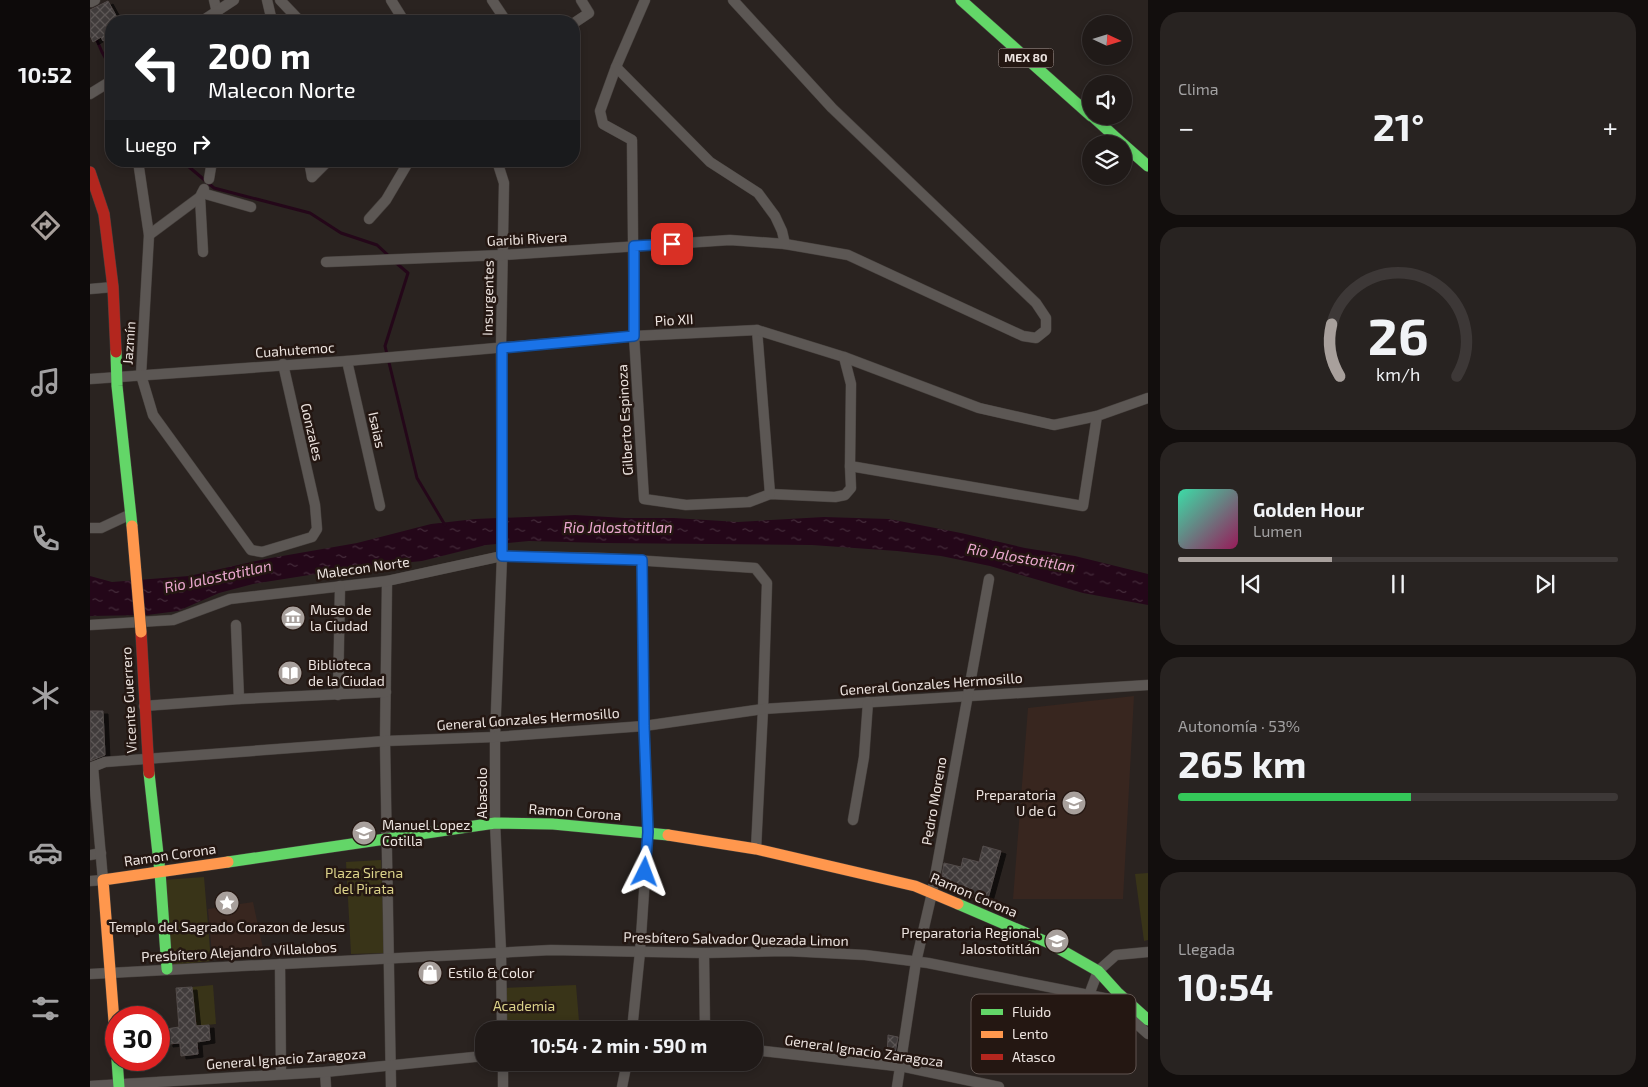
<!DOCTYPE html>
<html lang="es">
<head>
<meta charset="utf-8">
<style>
  body { margin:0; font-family:"Exo 2",sans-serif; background:#282321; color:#f1f3f6; height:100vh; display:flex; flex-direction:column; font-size:19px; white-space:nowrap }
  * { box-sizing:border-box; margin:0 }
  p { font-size:16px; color:#a2a1a2 }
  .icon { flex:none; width:28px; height:28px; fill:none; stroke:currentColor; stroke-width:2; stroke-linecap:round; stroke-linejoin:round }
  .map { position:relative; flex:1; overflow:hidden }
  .drawer { display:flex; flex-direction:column; gap:12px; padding:12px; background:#120e0d; width:500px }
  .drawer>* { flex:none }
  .top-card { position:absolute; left:15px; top:15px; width:475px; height:152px; border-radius:20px; box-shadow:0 2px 8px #0003,0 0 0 1px #3d3837; background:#202124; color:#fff; overflow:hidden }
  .needle { width:32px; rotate:94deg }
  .controls { position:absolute; left:992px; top:15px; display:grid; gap:10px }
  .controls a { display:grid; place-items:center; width:50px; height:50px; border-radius:50%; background:#201a18; box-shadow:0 2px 8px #0003,0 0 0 1px #3d3837; font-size:25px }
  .speed { position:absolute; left:15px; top:1006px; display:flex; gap:10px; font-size:25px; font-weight:700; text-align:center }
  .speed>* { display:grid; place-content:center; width:65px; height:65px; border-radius:50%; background:#201a18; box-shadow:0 2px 8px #0003,0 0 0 1px #3d3837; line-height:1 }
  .speed .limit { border:8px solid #d22; background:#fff; color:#111 }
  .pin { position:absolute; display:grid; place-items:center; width:42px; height:42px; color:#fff; margin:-21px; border-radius:10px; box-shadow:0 2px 8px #0006 }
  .me { position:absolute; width:55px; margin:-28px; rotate:3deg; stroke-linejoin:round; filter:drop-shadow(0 0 4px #0008) }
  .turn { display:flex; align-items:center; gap:18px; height:105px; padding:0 20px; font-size:22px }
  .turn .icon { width:65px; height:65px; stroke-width:2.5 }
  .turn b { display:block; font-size:35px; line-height:42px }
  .then { display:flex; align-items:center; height:48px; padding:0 20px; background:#0003; gap:10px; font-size:19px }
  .big { font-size:38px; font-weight:700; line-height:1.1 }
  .drawer .card { flex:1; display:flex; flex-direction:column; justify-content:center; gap:8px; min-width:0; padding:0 18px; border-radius:20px; background:#282321 }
  .drawer .dial { align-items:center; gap:0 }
  .dial svg { height:130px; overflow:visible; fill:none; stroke:#3d3837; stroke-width:7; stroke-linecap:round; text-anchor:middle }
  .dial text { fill:#f1f3f6; stroke:none }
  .song { display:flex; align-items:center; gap:15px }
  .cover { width:60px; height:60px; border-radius:8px; background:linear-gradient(135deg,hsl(160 70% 55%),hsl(330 70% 35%)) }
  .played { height:5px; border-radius:2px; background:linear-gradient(90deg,#a8a09c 35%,#3d3837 35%) }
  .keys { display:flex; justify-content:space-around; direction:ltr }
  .heat { display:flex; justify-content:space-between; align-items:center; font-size:28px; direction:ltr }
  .charge { height:8px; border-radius:4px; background:linear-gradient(90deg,#34c759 53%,#3d3837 0) }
  .trip { position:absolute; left:385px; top:1021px; width:288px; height:50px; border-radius:20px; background:#201a18; box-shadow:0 2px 8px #0003,0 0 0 1px #3d3837; font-weight:700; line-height:50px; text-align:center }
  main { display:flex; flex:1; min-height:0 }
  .tabs { display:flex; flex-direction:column; width:90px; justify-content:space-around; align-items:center; background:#0d0a0a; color:#a2a1a2 }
  .tabs .icon { width:35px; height:35px }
  .tabs .on { color:#a8a09c }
  .tabs b { font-size:22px; color:#f1f3f6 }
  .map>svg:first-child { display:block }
</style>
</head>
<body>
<main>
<nav class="tabs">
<b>10:52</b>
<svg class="icon on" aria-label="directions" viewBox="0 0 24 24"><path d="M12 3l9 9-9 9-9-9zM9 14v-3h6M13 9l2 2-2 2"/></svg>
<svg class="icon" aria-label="music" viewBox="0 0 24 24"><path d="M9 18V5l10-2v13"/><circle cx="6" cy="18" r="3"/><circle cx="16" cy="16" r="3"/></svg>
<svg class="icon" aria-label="phone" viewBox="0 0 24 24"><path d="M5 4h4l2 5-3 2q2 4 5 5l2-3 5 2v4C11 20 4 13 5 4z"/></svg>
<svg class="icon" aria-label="climate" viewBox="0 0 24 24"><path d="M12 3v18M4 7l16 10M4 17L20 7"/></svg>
<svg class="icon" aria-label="car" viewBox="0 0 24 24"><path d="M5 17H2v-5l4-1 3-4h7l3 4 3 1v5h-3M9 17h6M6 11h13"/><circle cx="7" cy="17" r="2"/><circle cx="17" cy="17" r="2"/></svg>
<svg class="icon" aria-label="filters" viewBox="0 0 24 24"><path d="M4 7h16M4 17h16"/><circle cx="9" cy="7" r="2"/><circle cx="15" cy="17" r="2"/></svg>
</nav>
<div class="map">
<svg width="1058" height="1087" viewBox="0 0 1058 1087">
  <defs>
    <pattern id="water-ripples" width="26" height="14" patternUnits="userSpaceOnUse" patternTransform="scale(1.25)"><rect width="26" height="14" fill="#240719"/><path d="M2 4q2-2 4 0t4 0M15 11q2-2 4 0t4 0" fill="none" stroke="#442b3a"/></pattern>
    <pattern id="building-cross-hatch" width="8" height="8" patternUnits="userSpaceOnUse" patternTransform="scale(1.25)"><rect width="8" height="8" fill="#413b3a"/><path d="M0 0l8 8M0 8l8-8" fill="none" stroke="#5d5756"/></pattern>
    <filter id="shadow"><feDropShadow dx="5" dy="3" stdDeviation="0" flood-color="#0009"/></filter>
  </defs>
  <rect width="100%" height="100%" fill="#2a2320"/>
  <!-- built -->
  <g fill="#38261f">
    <polygon points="1044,696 1033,899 923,899 938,708"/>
    <polygon points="163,902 175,958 126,959 122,954 118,909"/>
  </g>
  <!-- park -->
  <g fill="#393418">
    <polygon points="291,860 295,953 261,954 256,862"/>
    <polygon points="1058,873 1058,940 1054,941 1045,874"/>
    <polygon points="114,877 121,961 81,965 74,880"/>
    <polygon points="123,985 126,1024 106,1026 102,987"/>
    <polygon points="486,985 489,1021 412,1026 412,988"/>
  </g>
  <!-- water -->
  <polygon fill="url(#water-ripples)" points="485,515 535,518 584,518 648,522 734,517 799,519 871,533 935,548 985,556 1058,574 1058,605 993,593 900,566 851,556 807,551 722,545 513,543 439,541 396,545 332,561 270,567 163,584 129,593 88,611 57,615 0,616 0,576 22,582 99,576 175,559 267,543 341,524 385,519"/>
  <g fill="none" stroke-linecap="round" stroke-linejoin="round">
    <!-- stream -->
    <g stroke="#240719" stroke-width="3">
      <polyline points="5,36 12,52 21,68"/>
      <polyline points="92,161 124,188 220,213 251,233 287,245 299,256"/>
      <polyline points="305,262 318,273 295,346 327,478 355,525"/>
    </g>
  </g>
  <!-- building -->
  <g fill="url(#building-cross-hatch)" stroke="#524b4a" filter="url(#shadow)">
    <polygon points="18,1 29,21 21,21 21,36 13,41 11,37 3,42 0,35 0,10"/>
    <polygon points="0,711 13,711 15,755 0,761"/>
    <polygon points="893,846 911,851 897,902 850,887 854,863 871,867 873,858 889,862"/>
    <polygon points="102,987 106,1026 119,1025 120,1040 107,1042 108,1054 91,1056 90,1043 78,1044 76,1029 89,1027 86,988"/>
    <polygon points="798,1035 808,1037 804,1059 797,1058"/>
  </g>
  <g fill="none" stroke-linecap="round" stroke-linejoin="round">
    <defs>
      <g id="street">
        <polyline points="124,0 129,21"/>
        <polyline points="177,0 182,21"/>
        <polyline points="190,0 210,21"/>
        <polyline points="301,0 314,21"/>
        <polyline points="402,0 416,21"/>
        <polyline points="555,0 526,67 510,111 513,124 542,140 544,336 554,499 596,505 659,502 680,494 745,497 755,495 761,488 760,466"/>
        <polyline points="643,0 742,108 946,303 956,318 956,330 946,338 933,336 758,255 695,244"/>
        <polyline points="1,2 5,0"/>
        <polyline points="112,21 144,0"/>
        <polyline points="484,23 499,13 491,0"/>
        <polyline points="0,94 21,81"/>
        <polyline points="48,161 59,235 51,375 63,415 161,550 172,552 222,537 227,529 225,505 193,364"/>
        <polyline points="219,161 222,177"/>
        <polyline points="407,161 414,183 411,348 412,556 405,737 405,823 411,952 412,1030"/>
        <polyline points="222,177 238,161"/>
        <polyline points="119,179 122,161"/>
        <polyline points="112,193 161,207"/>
        <polyline points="110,197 113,252"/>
        <polyline points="279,219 296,200 319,161"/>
        <polyline points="59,235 110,197 114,189"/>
        <polyline points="236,262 413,255 640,240 695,244 692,231 685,216 668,193 620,162 526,67"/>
        <polyline points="0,289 23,287"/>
        <polyline points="667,330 680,494"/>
        <polyline points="257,361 290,506"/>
        <polyline points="0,379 257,361 544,336 667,330 754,357"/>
        <polyline points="1007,416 993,506 760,466 761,384 754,357 889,408 964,425 1007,416 1058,398"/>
        <polyline points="0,528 11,528 41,514"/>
        <polyline points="297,581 295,741 301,1087"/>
        <polyline points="0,625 83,620 140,599 297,581 412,556 513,558 665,568 677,583 673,709 666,849"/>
        <polyline points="146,625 149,699"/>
        <polyline points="248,695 250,586"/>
        <polyline points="54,706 149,699 296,692"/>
        <polyline points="0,768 15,762 295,741 405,737 554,726 673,709 1058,685"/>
        <polyline points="763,820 774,757 778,702"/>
        <polyline points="0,855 11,853"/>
        <polyline points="0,881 13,880 3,767"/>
        <polyline points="614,953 615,1030"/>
        <polyline points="190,964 191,1074"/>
        <polyline points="0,974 461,950 614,953 697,951 775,955 838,963 1019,999 1058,1034"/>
        <polyline points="999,995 1008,971 1026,955 1058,952"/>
        <polyline points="542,1030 550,952 558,832 554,726 552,560"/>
        <polyline points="664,1050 815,1067 909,1087"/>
        <polyline points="413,1062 413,1087"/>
        <polyline points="235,1072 236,1087"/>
        <polyline points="0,1086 235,1072 394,1056"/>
        <polyline points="532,1087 537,1062"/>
        <polyline points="807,1087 826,962 842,893 899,579"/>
      </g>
      <g id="fast">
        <polyline points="871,0 1001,116"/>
        <polyline points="1002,116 1033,144"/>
        <polyline points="1034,145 1058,166"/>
        <polyline points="26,352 27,386 42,526"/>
        <polyline points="59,773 70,872 77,969"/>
        <polyline points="138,862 405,823 463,824 578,835"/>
        <polyline points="868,904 959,943 1008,971 1027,992 1058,1020"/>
        <polyline points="27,1060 29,1087"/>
      </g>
      <g id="slow">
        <polyline points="578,835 666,849 825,886 868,904"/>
        <polyline points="26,1047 13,880 138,862"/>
      </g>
      <g id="jam">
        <polyline points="0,172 14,214 23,287 26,352"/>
        <polyline points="51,632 59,773"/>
      </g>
    </defs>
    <!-- street casing -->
    <use href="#street" stroke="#46403d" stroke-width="11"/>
    <!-- fast casing -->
    <use href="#fast" stroke="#46403d" stroke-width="12"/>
    <!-- slow casing -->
    <use href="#slow" stroke="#46403d" stroke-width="12"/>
    <!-- jam casing -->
    <use href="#jam" stroke="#46403d" stroke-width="12"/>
    <!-- street -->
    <use href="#street" stroke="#5c5754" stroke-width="10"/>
    <!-- fast -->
    <use href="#fast" stroke="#63d668" stroke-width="11"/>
    <!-- slow -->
    <use href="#slow" stroke="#ff974d" stroke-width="11"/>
    <!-- jam -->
    <use href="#jam" stroke="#b3261e" stroke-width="11"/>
    <defs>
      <polyline id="slow-bridge" points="42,526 51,632"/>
    </defs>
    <!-- slow-bridge casing -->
    <use href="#slow-bridge" stroke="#46403d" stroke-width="12" stroke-linecap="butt"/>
    <!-- slow-bridge -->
    <use href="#slow-bridge" stroke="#ff974d" stroke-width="11"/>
  </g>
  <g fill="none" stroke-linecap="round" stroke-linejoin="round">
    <defs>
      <polyline id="route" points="555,872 558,832 554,726 552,560 412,556 412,348 544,336 544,246 582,244"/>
    </defs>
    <!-- route casing -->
    <use href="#route" stroke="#114b97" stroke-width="12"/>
    <!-- route -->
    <use href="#route" stroke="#1a73e8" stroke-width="9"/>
  </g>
  <!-- icons -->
  <defs>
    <symbol id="museum-disc" viewBox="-11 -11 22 22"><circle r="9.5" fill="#a8a09c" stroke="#241712"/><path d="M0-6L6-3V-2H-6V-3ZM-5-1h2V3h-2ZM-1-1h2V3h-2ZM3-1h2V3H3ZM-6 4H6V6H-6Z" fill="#fff"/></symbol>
    <symbol id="library-disc" viewBox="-11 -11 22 22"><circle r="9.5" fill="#a8a09c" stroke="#241712"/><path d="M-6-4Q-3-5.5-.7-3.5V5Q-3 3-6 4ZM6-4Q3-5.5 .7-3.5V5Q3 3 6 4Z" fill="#fff"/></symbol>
    <symbol id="school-disc" viewBox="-11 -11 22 22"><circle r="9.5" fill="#a8a09c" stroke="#241712"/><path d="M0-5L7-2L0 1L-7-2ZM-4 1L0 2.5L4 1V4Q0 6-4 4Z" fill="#fff"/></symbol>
    <symbol id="sight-disc" viewBox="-11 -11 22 22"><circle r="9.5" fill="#a8a09c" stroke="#241712"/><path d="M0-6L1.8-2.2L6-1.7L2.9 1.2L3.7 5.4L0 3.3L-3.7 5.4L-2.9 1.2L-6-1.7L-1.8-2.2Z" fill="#fff"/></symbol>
    <symbol id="university-disc" viewBox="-11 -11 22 22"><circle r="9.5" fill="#a8a09c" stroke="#241712"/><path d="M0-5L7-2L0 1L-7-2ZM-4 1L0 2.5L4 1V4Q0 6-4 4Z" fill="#fff"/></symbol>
    <symbol id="shop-disc" viewBox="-11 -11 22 22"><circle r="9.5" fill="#a8a09c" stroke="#241712"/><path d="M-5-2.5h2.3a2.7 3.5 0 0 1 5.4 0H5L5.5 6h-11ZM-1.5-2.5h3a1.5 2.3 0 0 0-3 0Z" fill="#fff"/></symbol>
  </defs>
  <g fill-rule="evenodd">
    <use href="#museum-disc" x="189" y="604" width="28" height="28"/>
    <use href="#library-disc" x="186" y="659" width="28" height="28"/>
    <use href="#school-disc" x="970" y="789" width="28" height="28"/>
    <use href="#school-disc" x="260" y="819" width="28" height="28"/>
    <use href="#sight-disc" x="123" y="889" width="28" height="28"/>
    <use href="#university-disc" x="953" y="927" width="28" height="28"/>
    <use href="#shop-disc" x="326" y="959" width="28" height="28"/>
  </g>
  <g text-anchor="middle" stroke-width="5" stroke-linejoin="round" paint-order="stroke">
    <!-- shield labels -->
    <rect fill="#241712" stroke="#b0a6a2" stroke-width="1" x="908.5" y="48.5" width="55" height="19" rx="4"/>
    <g font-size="12" font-weight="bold" fill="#ece3df">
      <text x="936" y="62">MEX 80</text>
    </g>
    <!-- street labels -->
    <g font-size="14" fill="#ece3df" stroke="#241712">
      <text transform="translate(437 239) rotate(-3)" y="5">Garibi Rivera</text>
      <text transform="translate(398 298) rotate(-89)" y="5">Insurgentes</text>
      <text transform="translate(584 320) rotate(-3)" y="5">Pio XII</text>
      <text transform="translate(39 343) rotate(-86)" y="5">Jazmín</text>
      <text transform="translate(205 350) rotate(-4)" y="5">Cuahutemoc</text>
      <text transform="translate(535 420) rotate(-93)" y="5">Gilberto Espinoza</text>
      <text transform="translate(287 430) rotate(78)" y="5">Isaias</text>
      <text transform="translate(222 432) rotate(77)" y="5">Gonzales</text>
      <text transform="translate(273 568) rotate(-8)" y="5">Malecon Norte</text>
      <text transform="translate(841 684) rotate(-4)" y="5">General Gonzales Hermosillo</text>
      <text transform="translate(39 700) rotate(-93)" y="5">Vicente Guerrero</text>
      <text transform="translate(438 719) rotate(-4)" y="5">General Gonzales Hermosillo</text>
      <text transform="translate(392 793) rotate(-90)" y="5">Abasolo</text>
      <text transform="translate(844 801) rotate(-80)" y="5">Pedro Moreno</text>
      <text transform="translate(485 812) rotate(4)" y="5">Ramon Corona</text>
      <text transform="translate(80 855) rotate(-8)" y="5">Ramon Corona</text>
      <text transform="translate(884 895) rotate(23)" y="5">Ramon Corona</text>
      <text transform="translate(646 939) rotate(1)" y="5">Presbítero Salvador Quezada Limon</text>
      <text transform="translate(149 952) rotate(-3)" y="5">Presbítero Alejandro Villalobos</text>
      <text transform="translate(774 1051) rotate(8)" y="5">General Ignacio Zaragoza</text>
      <text transform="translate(196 1059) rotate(-4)" y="5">General Ignacio Zaragoza</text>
    </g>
    <!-- poi labels -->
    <g font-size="14" fill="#ece3df" stroke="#241712" text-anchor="start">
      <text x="220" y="615">Museo de<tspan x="220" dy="16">la Ciudad</tspan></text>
      <text x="218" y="670">Biblioteca<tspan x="218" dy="16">de la Ciudad</tspan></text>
      <text x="966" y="800" text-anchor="end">Preparatoria<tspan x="966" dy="16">U de G</tspan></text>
      <text x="292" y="830">Manuel Lopez<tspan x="292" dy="16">Cotilla</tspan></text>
      <text x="137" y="932" text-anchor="middle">Templo del Sagrado Corazon de Jesus</text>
      <text x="950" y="938" text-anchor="end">Preparatoria Regional<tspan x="950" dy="16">Jalostotitlán</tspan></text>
      <text x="358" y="978">Estilo &amp; Color</text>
    </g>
    <!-- park labels -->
    <g font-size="14" fill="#dbd28a" stroke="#241712">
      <text x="274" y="878">Plaza Sirena<tspan x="274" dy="16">del Pirata</tspan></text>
      <text x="434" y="1011">Academia</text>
    </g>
    <!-- water labels -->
    <g font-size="15" font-style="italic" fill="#eba8cf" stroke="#241712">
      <text x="528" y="533">Rio Jalostotitlan</text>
      <text transform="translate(931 558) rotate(10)" y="5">Rio Jalostotitlan</text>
      <text transform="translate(128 577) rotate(-12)" y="5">Rio Jalostotitlan</text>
    </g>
  </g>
  <!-- legend -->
  <rect x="881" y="994" width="165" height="80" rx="8" fill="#241712" stroke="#605450" stroke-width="1"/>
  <rect x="891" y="1009" width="22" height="6" fill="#63d668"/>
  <rect x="891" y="1031" width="22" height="7" fill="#ff974d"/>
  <rect x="891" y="1054" width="22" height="6" fill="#b3261e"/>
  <g font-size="14" fill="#ece3df">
    <text x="922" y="1017">Fluido</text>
    <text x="922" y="1039">Lento</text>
    <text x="922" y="1062">Atasco</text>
  </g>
</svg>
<div class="controls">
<a><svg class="needle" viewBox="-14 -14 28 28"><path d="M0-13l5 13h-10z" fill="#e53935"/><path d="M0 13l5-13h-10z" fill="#a2a1a2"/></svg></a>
<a><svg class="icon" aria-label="sound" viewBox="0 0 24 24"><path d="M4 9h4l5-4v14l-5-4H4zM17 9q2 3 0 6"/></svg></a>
<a><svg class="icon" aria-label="layers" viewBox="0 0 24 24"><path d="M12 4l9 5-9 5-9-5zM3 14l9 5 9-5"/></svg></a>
</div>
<div class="speed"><div class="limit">30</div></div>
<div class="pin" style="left:582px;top:244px;background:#d93025"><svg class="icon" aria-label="arrive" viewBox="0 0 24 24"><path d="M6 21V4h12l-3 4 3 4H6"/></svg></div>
<svg class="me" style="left:555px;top:872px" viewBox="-20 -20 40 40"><path d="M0-17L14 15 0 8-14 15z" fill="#1a73e8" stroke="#fff" stroke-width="4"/></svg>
<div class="trip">10:54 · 2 min · 590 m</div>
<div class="top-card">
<div class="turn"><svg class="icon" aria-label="left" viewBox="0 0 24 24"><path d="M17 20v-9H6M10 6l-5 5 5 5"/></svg><div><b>200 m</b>Malecon Norte</div></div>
<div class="then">Luego<svg class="icon" aria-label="right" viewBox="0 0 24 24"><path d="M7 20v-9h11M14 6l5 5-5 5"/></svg></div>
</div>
</div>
<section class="drawer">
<div class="card"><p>Clima</p>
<div class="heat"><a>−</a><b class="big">21°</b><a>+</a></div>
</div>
<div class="card dial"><svg viewBox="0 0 100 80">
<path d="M14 69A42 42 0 1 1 86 69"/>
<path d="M14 69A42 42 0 0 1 9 37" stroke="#a8a09c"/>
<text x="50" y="56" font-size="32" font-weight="700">26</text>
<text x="50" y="72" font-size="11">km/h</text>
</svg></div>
<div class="card">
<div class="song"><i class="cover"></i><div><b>Golden Hour</b><p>Lumen</p></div></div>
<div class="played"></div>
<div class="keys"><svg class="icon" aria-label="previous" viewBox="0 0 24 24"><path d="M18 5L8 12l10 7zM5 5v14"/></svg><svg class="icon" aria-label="pause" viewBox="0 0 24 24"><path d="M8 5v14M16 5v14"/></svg><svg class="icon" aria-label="next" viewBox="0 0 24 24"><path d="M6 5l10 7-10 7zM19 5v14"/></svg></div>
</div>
<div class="card"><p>Autonomía · 53%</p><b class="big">265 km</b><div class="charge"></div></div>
<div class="card"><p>Llegada</p><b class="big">10:54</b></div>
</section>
</main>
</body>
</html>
